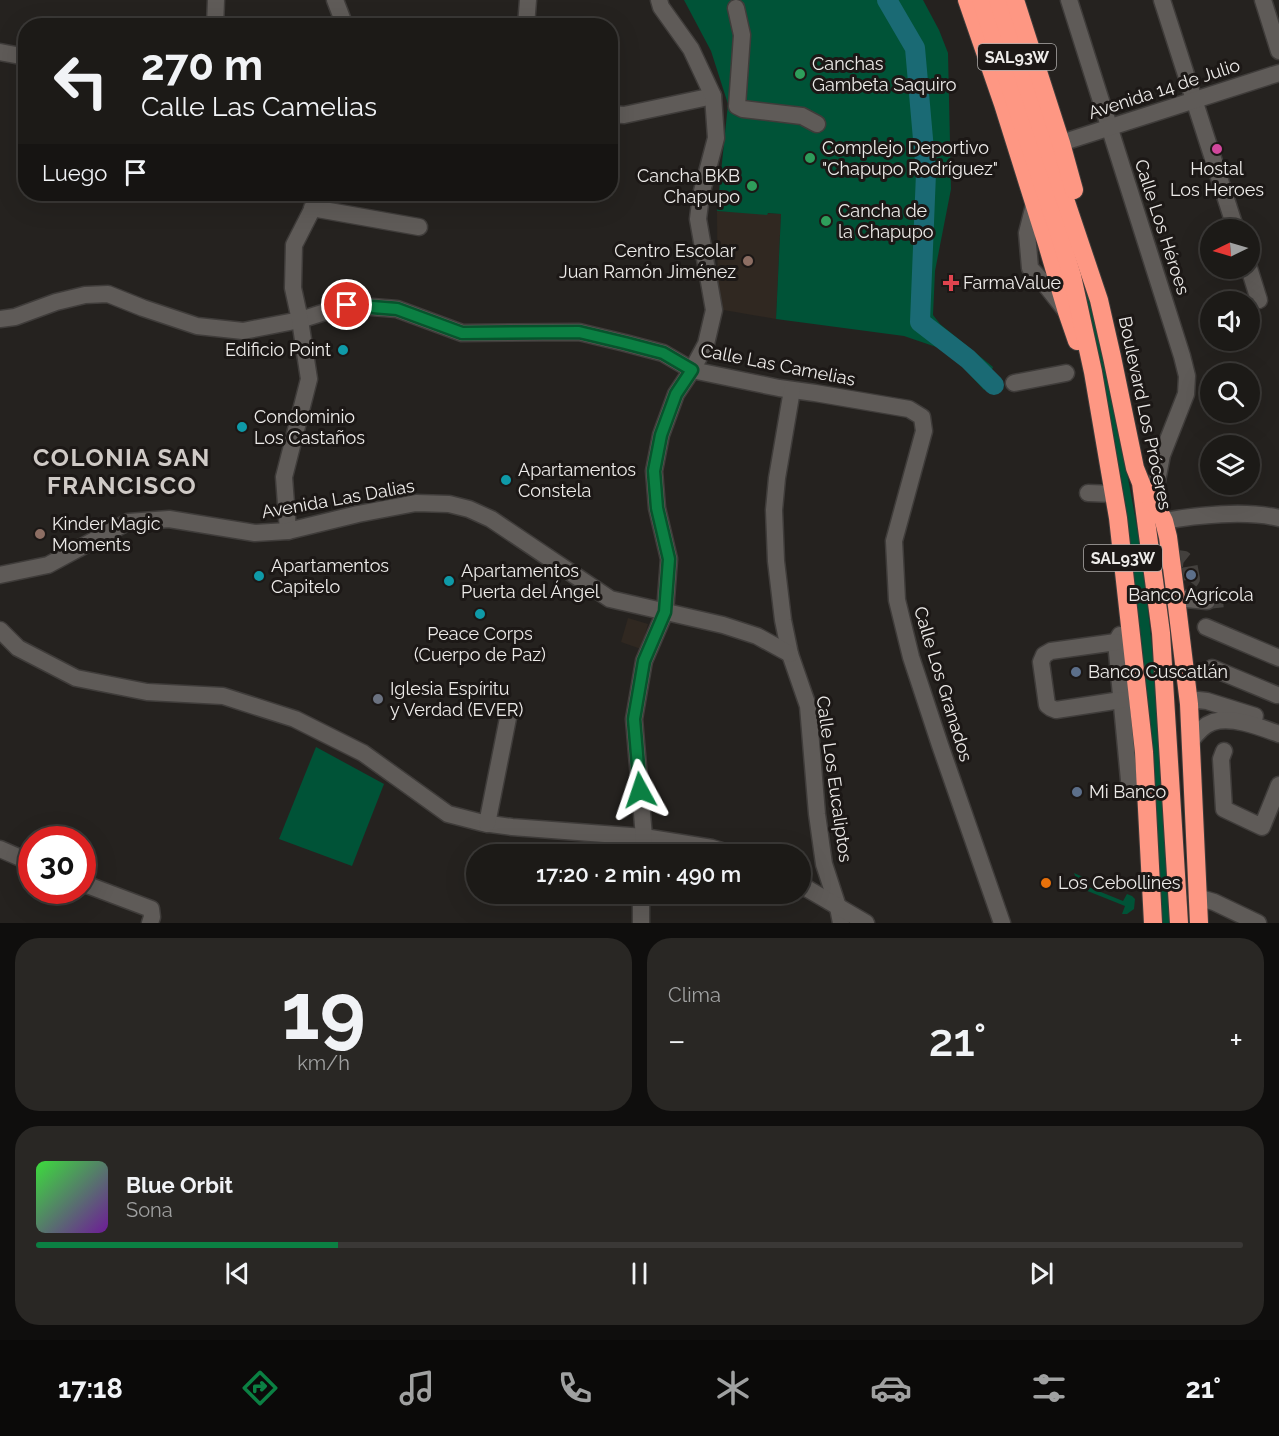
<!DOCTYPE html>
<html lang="es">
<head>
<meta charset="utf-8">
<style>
  body { margin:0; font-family:Raleway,sans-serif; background:#292724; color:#f1f3f6; height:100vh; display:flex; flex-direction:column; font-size:22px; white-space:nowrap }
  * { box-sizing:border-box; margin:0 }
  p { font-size:20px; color:#a0a1a1 }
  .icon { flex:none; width:33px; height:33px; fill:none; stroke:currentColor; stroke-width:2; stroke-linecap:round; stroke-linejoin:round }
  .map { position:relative; height:923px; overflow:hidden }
  .side { display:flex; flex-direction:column; gap:15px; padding:15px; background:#0f0e0d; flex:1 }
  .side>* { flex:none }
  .top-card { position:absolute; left:18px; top:18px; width:600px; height:183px; border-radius:24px; box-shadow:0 6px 24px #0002,0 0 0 2px #3a3836; background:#1c1a17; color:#f1f3f6; overflow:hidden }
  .needle { width:39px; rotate:265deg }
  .tools { position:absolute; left:1200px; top:219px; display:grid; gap:12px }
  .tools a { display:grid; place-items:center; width:60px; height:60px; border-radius:50%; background:#1c1a17; box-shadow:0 6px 24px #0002,0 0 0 2px #3a3836; font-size:30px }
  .speed { position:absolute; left:18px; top:826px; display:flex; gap:12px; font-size:30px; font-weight:700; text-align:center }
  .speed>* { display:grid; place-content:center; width:78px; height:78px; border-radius:50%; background:#1c1a17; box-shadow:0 6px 24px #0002,0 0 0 2px #3a3836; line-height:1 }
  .speed .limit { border:9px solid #d22; background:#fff; color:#111 }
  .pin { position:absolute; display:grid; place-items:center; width:51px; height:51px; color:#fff; margin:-26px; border:3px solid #fff; border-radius:50%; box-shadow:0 2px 6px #0007 }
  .me { position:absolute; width:66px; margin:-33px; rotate:355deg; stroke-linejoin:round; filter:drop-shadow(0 0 4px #0008) }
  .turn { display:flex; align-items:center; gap:21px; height:126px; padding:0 24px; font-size:27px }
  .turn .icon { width:78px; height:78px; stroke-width:2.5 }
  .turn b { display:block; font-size:42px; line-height:51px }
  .then { display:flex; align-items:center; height:57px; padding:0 24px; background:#0003; gap:12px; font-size:22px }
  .big { font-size:45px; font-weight:600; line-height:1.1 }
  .side .card { flex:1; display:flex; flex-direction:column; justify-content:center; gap:9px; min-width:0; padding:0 21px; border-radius:24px; background:#292724 }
  .side .dial { align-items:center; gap:0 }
  .dial b { font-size:78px; line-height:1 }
  .song { display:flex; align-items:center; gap:18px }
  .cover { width:72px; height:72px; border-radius:9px; background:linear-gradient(135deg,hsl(120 70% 55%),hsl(280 70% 35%)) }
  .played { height:6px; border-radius:3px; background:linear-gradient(90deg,#0b8043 25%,#3a3836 25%) }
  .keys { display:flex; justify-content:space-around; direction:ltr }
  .heat { display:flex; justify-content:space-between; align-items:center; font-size:33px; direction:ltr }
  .side .tiles { flex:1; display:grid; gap:15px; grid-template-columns:1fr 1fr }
  .card:last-child { grid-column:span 2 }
  .trip { position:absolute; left:466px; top:844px; width:345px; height:60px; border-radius:30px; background:#1c1a17; box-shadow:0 6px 24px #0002,0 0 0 2px #3a3836; font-weight:600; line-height:60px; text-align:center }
  .dock { display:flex; height:96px; justify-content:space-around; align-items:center; background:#0b0a09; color:#a0a1a1 }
  .dock .icon { width:42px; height:42px }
  .dock .active { color:#0b8043 }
  .dock b { font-size:27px; color:#f1f3f6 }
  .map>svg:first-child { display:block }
</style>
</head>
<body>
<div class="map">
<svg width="1279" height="923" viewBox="0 0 1279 923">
  <rect width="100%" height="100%" fill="#25221f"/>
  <!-- built -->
  <g fill="#302821">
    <polygon points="717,211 781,214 776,319 718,309"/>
    <polygon points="628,618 648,624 641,649 621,642"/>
  </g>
  <!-- green -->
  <g fill="#005337">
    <polygon points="684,0 923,0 939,30 948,53 951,189 935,271 933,315 940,324 993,367 984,390 948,351 904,336 776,319 781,214 768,213 767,215 717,211 728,104 711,51"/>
    <polygon points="1073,252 1084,276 1113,398 1141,548 1156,682 1172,923 1160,923 1150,750"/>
    <polygon points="316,747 384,784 352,866 279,839"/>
    <polygon points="1074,873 1083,877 1081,884 1123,901 1127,894 1132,896 1135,899 1134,909 1127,914 1122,914 1125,906 1080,888"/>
  </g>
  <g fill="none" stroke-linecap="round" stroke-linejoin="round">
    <!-- river -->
    <polyline stroke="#1a6a74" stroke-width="20" points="887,0 915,48 926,173 920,322 968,359 994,385"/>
    <!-- minor-tunnel -->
    <g stroke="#43403d" stroke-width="16" stroke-dasharray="16 8" stroke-linecap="butt">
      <polyline points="1170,557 1184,559 1189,563 1192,579 1188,584 1175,588"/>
      <polyline points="1207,601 1227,599"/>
    </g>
    <defs>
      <g id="minor">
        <polyline points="335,0 345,26"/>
        <polyline points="1069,0 1182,356 1187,376 1186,394 1162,455 1153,502"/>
        <polyline points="1162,0 1236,230"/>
        <polyline points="1263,0 1279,51"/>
        <polyline points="736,8 742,35 737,106 743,109 802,116 817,124"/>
        <polyline points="215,26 216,0"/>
        <polyline points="526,26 528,0"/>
        <polyline points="0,52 26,57"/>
        <polyline points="610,114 624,115 713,96"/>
        <polyline points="1061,143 1279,73"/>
        <polyline points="1034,205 1027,233 1030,268 1044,283 1066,311"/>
        <polyline points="312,208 419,227"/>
        <polyline points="1249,268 1259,300"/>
        <polyline points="0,319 15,317 56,302 85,295 108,294 143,308 197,326 243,331 300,320 347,305 397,309 462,333 579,332 625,343 663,353 692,370 779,388 815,393 909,409 922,417 924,431 894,541 897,600 911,657 940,745 1002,923"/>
        <polyline points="1014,383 1066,373"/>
        <polyline points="792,390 777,478 774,510 776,561 783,620 790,654 808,706 817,814 824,864 838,907 841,923"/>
        <polyline points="1088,493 1114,494"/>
        <path d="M1164 521C1197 515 1246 510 1279 518"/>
        <polyline points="288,531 284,477 309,379 300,320 293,288 294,245 320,194"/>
        <polyline points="0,575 48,565 128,522 169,519 255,533 288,531 358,514 416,503 449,504 469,509 491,519 610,599 723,625 757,636 790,654"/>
        <polyline points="1176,598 1207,601"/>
        <polyline points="1206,627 1279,658"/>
        <polyline points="0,630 18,648 76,678 147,692 223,696 295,719 363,753 448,814 483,823 512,827 644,837 712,848 735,855"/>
        <polyline points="1120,635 1116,642 1129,780 1147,791"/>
        <polyline points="1116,642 1051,651 1044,655 1041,662 1047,705 1051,708 1056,710 1121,700"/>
        <polyline points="1212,668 1277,695"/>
        <polyline points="1189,704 1198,700 1207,701 1255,716"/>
        <path d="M1191 741C1196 734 1204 725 1213 722 1233 716 1260 727 1279 734"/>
        <polyline points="1224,751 1221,759 1224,809 1262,827 1279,785"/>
        <polyline points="487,824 508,718"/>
        <polyline points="0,849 32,863"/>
        <polyline points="643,855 644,837 634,719 644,661 665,612 669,559 657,508 654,471 661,435 676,394 692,370 706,344 714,310 698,219 701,195 716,138 713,96 691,49 661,7 659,0"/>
        <polyline points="82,883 151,909 152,917 150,923"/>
        <polyline points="801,885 866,923"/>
        <polyline points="1197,897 1214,902 1258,923"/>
        <polyline points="641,923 641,894"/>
      </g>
      <g id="highway">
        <polyline points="967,0 1003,104 1047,244 1067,312 1077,341"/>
        <polyline points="981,0 1060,236 1072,276 1093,372 1118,518 1144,752 1153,923"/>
        <polyline points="998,0 1099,300 1112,357 1135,468 1141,483 1161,633 1179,923"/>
        <polyline points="1015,0 1061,143 1074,190"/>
        <polyline points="1144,488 1157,507 1164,521 1168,537 1176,598 1189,704 1199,923"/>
      </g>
    </defs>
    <!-- minor casing -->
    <use href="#minor" stroke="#3f3c3a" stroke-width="19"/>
    <!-- highway casing -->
    <use href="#highway" stroke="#3f3c3a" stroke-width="20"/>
    <!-- minor -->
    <use href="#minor" stroke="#5f5b58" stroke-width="16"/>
    <!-- highway -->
    <use href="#highway" stroke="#fe9783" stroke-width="18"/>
  </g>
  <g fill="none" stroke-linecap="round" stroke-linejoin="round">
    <defs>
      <polyline id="route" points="347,305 397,309 462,333 579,332 625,343 663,353 692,370 676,394 661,435 654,471 657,508 669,559 665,612 644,661 634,719 640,790"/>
    </defs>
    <!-- route casing -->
    <use href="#route" stroke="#07532c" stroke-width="15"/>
    <!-- route -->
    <use href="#route" stroke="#0b8043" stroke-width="10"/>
  </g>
  <!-- markers -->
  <g fill="#2e9e5b" stroke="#1c1816" stroke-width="2">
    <circle cx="800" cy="74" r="6"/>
    <circle cx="810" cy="158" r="6"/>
    <circle cx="752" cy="186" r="6"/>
    <circle cx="826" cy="221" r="6"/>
  </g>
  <circle fill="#d1479c" stroke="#1c1816" stroke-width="2" cx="1217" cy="149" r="6"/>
  <g fill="#8d6e63" stroke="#1c1816" stroke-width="2">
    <circle cx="748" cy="261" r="6"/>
    <circle cx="40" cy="534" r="6"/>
  </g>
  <path fill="#e0444e" stroke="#1c1816" stroke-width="2" d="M948 274h6v6h6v6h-6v6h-6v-6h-6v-6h6z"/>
  <g fill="#0f9aa8" stroke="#1c1816" stroke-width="2">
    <circle cx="343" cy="350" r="6"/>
    <circle cx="242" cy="427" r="6"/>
    <circle cx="506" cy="480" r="6"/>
    <circle cx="259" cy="576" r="6"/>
    <circle cx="449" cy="581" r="6"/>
    <circle cx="480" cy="614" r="6"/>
  </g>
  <g fill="#5c6f8a" stroke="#1c1816" stroke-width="2">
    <circle cx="1191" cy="575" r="6"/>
    <circle cx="1076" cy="672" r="6"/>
    <circle cx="1077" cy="792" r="6"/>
  </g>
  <circle fill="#6b7280" stroke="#1c1816" stroke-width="2" cx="378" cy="699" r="6"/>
  <circle fill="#e8710a" stroke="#1c1816" stroke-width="2" cx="1046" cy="883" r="6"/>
  <g text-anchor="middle" stroke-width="6" stroke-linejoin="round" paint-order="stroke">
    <!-- shield labels -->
    <g fill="#1c1816" stroke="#aeacaa" stroke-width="1.5">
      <rect x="978" y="44" width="78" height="26" rx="4.5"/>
      <rect x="1084" y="545" width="78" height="26" rx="4.5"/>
    </g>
    <g font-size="16" font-weight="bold" fill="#edebe9">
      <text x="1017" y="63">SAL93W</text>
      <text x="1123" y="564">SAL93W</text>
    </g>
    <!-- poi labels -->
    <g font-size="18" fill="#edebe9" stroke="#1c1816" text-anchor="start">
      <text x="812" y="70">Canchas<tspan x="812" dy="21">Gambeta Saquiro</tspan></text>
      <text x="822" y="154">Complejo Deportivo<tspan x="822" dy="21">"Chapupo Rodríguez"</tspan></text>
      <text x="1217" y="175" text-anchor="middle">Hostal<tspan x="1217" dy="21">Los Heroes</tspan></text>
      <text x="740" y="182" text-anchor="end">Cancha BKB<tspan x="740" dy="21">Chapupo</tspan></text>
      <text x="838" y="217">Cancha de<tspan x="838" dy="21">la Chapupo</tspan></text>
      <text x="736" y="257" text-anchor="end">Centro Escolar<tspan x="736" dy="21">Juan Ramón Jiménez</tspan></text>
      <text x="963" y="289">FarmaValue</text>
      <text x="331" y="356" text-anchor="end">Edificio Point</text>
      <text x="254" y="423">Condominio<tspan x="254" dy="21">Los Castaños</tspan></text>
      <text x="518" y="476">Apartamentos<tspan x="518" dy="21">Constela</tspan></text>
      <text x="52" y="530">Kinder Magic<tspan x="52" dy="21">Moments</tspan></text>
      <text x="271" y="572">Apartamentos<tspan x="271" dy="21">Capitelo</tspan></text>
      <text x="461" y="577">Apartamentos<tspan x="461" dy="21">Puerta del Ángel</tspan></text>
      <text x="1191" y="601" text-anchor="middle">Banco Agrícola</text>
      <text x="480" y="640" text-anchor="middle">Peace Corps<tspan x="480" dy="21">(Cuerpo de Paz)</tspan></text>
      <text x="1088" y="678">Banco Cuscatlán</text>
      <text x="390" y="695">Iglesia Espíritu<tspan x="390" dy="21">y Verdad (EVER)</tspan></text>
      <text x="1089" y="798">Mi Banco</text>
      <text x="1058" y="889">Los Cebollines</text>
    </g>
    <!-- street labels -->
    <g font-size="18" fill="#edebe9" stroke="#1c1816">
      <text transform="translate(1164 89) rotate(-18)" y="6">Avenida 14 de Julio</text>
      <text transform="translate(1162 227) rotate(72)" y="6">Calle Los Héroes</text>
      <text transform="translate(778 365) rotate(11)" y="6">Calle Las Camelias</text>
      <text transform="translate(1145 413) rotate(78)" y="6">Boulevard Los Próceres</text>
      <text transform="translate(338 499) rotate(-10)" y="6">Avenida Las Dalias</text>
      <text transform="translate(943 684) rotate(73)" y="6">Calle Los Granados</text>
      <text transform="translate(834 779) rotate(82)" y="6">Calle Los Eucaliptos</text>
    </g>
    <!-- district labels -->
    <g font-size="24" font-weight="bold" letter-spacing="1.5" fill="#cfcac6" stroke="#1c1816">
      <text x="122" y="466">COLONIA SAN<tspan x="122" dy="28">FRANCISCO</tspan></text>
    </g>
  </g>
</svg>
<div class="tools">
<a><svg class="needle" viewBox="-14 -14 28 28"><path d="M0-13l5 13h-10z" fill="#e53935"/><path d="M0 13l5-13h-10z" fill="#a0a1a1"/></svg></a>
<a><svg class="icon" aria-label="sound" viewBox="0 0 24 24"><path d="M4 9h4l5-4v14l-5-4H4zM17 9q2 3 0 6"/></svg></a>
<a><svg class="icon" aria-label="search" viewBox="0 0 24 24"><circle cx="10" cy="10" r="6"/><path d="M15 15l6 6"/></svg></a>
<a><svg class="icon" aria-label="layers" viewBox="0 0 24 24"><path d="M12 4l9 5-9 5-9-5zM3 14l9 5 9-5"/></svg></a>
</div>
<div class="speed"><div class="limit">30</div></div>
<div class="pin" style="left:347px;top:305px;background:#d93025"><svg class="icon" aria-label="arrive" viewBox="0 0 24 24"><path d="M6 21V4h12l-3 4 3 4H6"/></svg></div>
<svg class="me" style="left:640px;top:790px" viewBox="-20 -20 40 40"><path d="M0-17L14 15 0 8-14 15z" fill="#0b8043" stroke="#fff" stroke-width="4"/></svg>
<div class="trip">17:20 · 2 min · 490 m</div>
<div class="top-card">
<div class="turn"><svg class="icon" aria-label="left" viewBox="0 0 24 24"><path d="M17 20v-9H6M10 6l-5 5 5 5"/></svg><div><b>270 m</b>Calle Las Camelias</div></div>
<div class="then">Luego<svg class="icon" aria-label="arrive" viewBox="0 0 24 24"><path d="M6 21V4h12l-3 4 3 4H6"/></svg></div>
</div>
</div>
<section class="side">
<div class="tiles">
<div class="card dial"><b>19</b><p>km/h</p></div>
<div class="card"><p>Clima</p>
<div class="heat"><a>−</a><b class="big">21°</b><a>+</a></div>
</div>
<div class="card">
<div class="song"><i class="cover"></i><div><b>Blue Orbit</b><p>Sona</p></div></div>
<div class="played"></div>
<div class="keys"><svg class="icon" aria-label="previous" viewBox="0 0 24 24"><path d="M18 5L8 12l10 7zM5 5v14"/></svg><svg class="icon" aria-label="pause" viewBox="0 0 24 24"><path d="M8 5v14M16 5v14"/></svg><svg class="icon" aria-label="next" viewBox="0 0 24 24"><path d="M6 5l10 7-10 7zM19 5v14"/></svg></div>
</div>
</div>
</section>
<nav class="dock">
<b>17:18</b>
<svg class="icon active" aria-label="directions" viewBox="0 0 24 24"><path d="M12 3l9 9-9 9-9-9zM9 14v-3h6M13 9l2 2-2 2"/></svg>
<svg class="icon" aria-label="music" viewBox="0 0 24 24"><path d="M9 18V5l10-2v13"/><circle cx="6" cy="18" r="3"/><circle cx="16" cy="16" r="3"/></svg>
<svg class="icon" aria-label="phone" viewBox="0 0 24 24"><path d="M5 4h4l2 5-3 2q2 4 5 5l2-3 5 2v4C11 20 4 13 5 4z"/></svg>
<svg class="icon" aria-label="climate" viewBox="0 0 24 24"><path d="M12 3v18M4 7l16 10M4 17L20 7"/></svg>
<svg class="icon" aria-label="car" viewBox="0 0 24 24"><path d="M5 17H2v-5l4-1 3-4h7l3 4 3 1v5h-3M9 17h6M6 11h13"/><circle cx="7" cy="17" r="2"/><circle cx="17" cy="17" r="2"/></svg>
<svg class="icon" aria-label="filters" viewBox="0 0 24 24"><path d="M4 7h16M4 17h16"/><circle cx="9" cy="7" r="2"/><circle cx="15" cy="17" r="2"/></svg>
<b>21°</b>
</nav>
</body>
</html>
